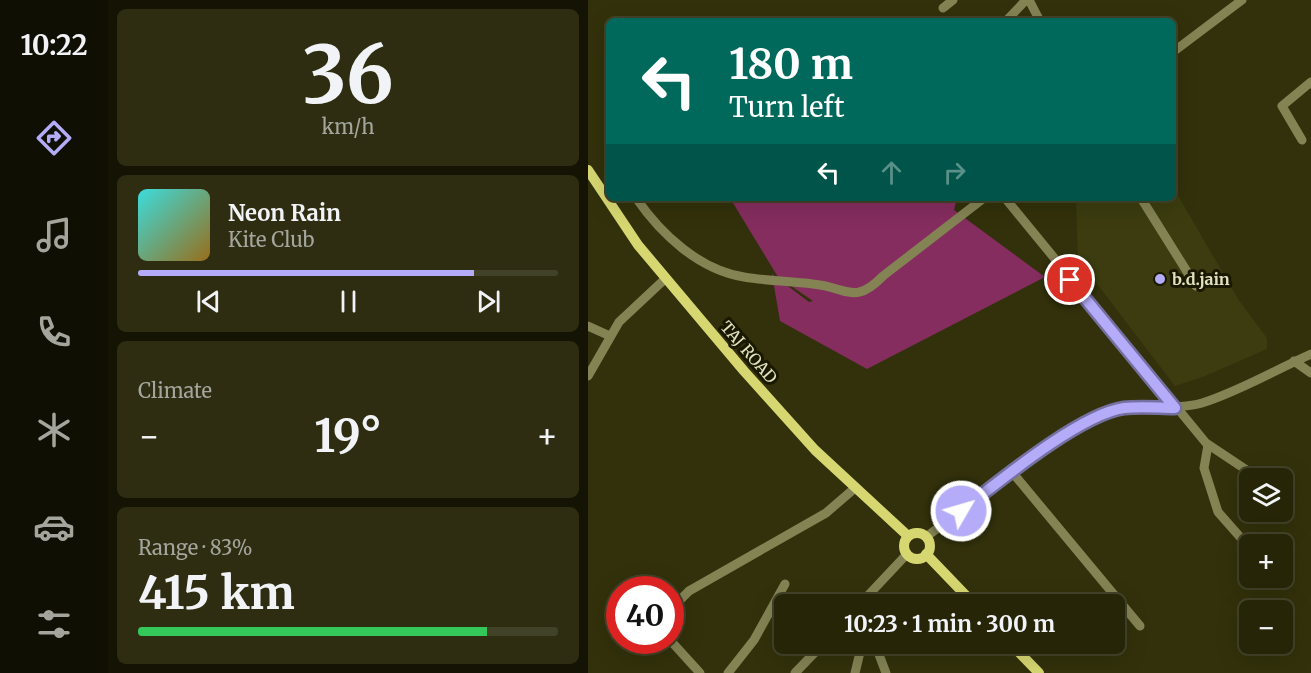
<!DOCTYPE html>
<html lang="en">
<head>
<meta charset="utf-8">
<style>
  body { margin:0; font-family:Merriweather,serif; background:#2e2d12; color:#f1f3f6; height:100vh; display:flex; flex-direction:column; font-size:22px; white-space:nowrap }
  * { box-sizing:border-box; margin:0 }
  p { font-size:20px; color:#a4a59c }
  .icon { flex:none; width:33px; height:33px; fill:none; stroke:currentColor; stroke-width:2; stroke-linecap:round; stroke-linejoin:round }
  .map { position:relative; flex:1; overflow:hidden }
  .details { display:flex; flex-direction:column; gap:9px; padding:9px; background:#151404; width:480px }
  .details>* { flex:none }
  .guide { position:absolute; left:18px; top:18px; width:570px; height:183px; border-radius:9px; box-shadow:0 6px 24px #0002,0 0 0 2px #424229; background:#00695c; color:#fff; overflow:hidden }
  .controls { position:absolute; left:651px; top:468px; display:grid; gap:12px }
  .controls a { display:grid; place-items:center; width:54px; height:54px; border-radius:9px; background:#262508; box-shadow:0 6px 24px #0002,0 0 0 2px #424229; font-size:30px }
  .speed { position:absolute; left:18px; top:576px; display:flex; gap:12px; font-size:30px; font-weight:700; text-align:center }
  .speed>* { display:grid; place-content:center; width:78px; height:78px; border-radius:50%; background:#262508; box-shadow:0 6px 24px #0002,0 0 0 2px #424229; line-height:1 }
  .speed .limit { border:9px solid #d22; background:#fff; color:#111 }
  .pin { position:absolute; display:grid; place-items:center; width:51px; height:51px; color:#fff; margin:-26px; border:3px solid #fff; border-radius:50%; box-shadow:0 2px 6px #0007 }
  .me { position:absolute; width:66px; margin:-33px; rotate:52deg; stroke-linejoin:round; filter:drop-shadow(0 0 4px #0008) }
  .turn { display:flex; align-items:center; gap:21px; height:126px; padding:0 24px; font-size:27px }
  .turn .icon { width:78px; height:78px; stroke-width:2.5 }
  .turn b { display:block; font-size:42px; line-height:51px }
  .lanes { display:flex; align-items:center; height:57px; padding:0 24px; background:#0003; justify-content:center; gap:30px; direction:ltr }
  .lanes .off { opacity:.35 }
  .big { font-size:45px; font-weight:700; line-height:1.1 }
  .details .tile { flex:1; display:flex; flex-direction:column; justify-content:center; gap:9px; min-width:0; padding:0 21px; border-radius:9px; background:#2e2d12 }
  .details .dial { align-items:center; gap:0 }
  .dial b { font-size:78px; line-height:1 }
  .song { display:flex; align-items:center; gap:18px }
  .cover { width:72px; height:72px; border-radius:9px; background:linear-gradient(135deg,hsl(180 70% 55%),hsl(40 70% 35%)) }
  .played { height:6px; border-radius:3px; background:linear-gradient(90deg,#b4acf9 80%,#424229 80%) }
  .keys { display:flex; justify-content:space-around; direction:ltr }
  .heat { display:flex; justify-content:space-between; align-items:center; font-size:33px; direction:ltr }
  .charge { height:9px; border-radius:4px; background:linear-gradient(90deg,#34c759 83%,#424229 0) }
  .trip { position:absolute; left:186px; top:594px; width:351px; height:60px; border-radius:9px; background:#262508; box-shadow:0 6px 24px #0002,0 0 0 2px #424229; font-weight:700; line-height:60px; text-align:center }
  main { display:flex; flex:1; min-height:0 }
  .menu { display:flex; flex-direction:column; width:108px; justify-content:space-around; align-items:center; background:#0f0f03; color:#a4a59c }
  .menu .icon { width:42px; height:42px }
  .menu .active { color:#b4acf9 }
  .menu b { font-size:27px; color:#f1f3f6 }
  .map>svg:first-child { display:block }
</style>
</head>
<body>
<main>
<nav class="menu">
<b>10:22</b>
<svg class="icon active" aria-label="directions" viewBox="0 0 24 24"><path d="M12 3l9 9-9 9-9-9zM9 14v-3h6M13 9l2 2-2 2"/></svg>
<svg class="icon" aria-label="music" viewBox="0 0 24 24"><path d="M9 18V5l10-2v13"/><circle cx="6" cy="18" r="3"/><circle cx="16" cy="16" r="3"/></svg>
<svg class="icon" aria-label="phone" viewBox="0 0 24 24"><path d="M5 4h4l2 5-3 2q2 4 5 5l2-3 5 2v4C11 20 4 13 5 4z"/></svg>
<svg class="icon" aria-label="climate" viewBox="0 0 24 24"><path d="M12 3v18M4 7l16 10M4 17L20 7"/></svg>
<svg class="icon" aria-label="car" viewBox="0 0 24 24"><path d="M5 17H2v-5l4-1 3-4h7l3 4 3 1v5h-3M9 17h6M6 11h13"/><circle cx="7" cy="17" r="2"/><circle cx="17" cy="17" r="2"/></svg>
<svg class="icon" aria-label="filters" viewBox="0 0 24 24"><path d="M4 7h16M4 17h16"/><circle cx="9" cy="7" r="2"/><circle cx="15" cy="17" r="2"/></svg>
</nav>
<section class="details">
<div class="tile dial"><b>36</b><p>km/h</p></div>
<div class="tile">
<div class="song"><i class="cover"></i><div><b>Neon Rain</b><p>Kite Club</p></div></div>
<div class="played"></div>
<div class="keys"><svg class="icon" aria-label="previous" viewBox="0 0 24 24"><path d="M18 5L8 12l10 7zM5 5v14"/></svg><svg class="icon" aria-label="pause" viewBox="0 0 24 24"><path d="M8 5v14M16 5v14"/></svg><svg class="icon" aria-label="next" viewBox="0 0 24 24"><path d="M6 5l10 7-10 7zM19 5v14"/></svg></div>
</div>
<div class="tile"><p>Climate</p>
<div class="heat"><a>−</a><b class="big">19°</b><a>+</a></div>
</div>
<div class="tile"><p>Range · 83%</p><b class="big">415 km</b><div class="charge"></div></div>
</section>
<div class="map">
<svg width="723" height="673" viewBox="0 0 723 673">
  <rect width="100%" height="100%" fill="#32310b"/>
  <!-- built -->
  <polygon fill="#3c3c10" points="585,187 650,299 679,338 679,349 617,376 587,386 490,259 488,198 585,198"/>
  <!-- green -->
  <polygon fill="#852d5f" points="142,198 369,198 366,210 457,277 279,369 192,321 184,274 221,302 225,301 190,277"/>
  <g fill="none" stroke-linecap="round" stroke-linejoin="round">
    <!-- minor -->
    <g stroke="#838354" stroke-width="9">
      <polyline points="441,0 452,21"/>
      <polyline points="355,8 365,0"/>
      <polyline points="418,21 438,0"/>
      <polyline points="585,52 654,0"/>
      <polyline points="714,140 694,106 723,82"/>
      <path d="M48 198C73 234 111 270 156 277 179 281 202 281 225 284 259 287 266 306 295 276L396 198"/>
      <polyline points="417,198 618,443 660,471"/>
      <polyline points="553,198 608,286"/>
      <polyline points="0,326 22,336"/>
      <polyline points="706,361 723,373"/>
      <polyline points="0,376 31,322 78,278"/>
      <polyline points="620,445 616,468 630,512 660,546"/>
      <polyline points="424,472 552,626"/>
      <path d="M338 537C396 494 453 443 519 413 548 400 584 412 614 403 652 391 687 370 723 354"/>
      <polyline points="272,604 319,554"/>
      <polyline points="82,610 101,591 238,513 267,488"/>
      <polyline points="82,640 112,673"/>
      <polyline points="287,644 298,673"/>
      <polyline points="140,673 166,640 197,584"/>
      <polyline points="207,673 235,644"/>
      <polyline points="267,673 274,644"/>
    </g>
    <!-- major -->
    <g stroke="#d7d771" stroke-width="10">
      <polyline points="0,170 50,245 156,371 227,450 320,536"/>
      <circle cx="329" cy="546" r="13"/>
      <polyline points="338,554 386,604"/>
      <polyline points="423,644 451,673"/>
    </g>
  </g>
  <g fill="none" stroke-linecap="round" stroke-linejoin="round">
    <defs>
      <path id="route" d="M373 511C409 483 492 414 536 408 553 406 571 408 587 408L482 280"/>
    </defs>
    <!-- route casing -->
    <use href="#route" stroke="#7570a2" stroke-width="15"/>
    <!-- route -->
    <use href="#route" stroke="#b4acf9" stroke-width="10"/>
  </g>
  <!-- markers -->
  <circle fill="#b4acf9" stroke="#1a1900" stroke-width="2" cx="572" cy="279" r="6"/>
  <g text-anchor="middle" stroke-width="6" stroke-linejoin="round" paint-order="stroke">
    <!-- poi labels -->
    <g font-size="16" font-weight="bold" fill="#e1e2bf" stroke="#1a1900" text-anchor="start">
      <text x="584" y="285">b.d.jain</text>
    </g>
    <!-- street labels -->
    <g font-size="16" fill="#e1e2bf" stroke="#1a1900">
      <text transform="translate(161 352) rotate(49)" y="6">TAJ ROAD</text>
    </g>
  </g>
</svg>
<div class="controls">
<a><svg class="icon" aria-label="layers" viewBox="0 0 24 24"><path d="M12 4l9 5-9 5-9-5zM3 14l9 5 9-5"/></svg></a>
<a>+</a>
<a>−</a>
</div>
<div class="speed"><div class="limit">40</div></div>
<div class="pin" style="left:482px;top:280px;background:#d93025"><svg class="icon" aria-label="arrive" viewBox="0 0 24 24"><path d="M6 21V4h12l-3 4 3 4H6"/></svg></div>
<svg class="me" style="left:373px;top:511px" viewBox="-20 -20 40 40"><circle r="17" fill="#b4acf9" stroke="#fff" stroke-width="3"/><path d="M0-11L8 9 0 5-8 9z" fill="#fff"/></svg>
<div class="trip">10:23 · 1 min · 300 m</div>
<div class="guide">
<div class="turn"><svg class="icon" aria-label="left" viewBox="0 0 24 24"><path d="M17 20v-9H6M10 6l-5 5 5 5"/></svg><div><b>180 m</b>Turn left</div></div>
<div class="lanes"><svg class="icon" aria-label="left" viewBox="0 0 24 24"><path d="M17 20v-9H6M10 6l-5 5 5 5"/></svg><svg class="icon off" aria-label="ahead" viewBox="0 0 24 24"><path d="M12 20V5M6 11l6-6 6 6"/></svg><svg class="icon off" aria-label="right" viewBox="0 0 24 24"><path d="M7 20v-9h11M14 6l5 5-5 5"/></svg></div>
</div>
</div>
</main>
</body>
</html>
